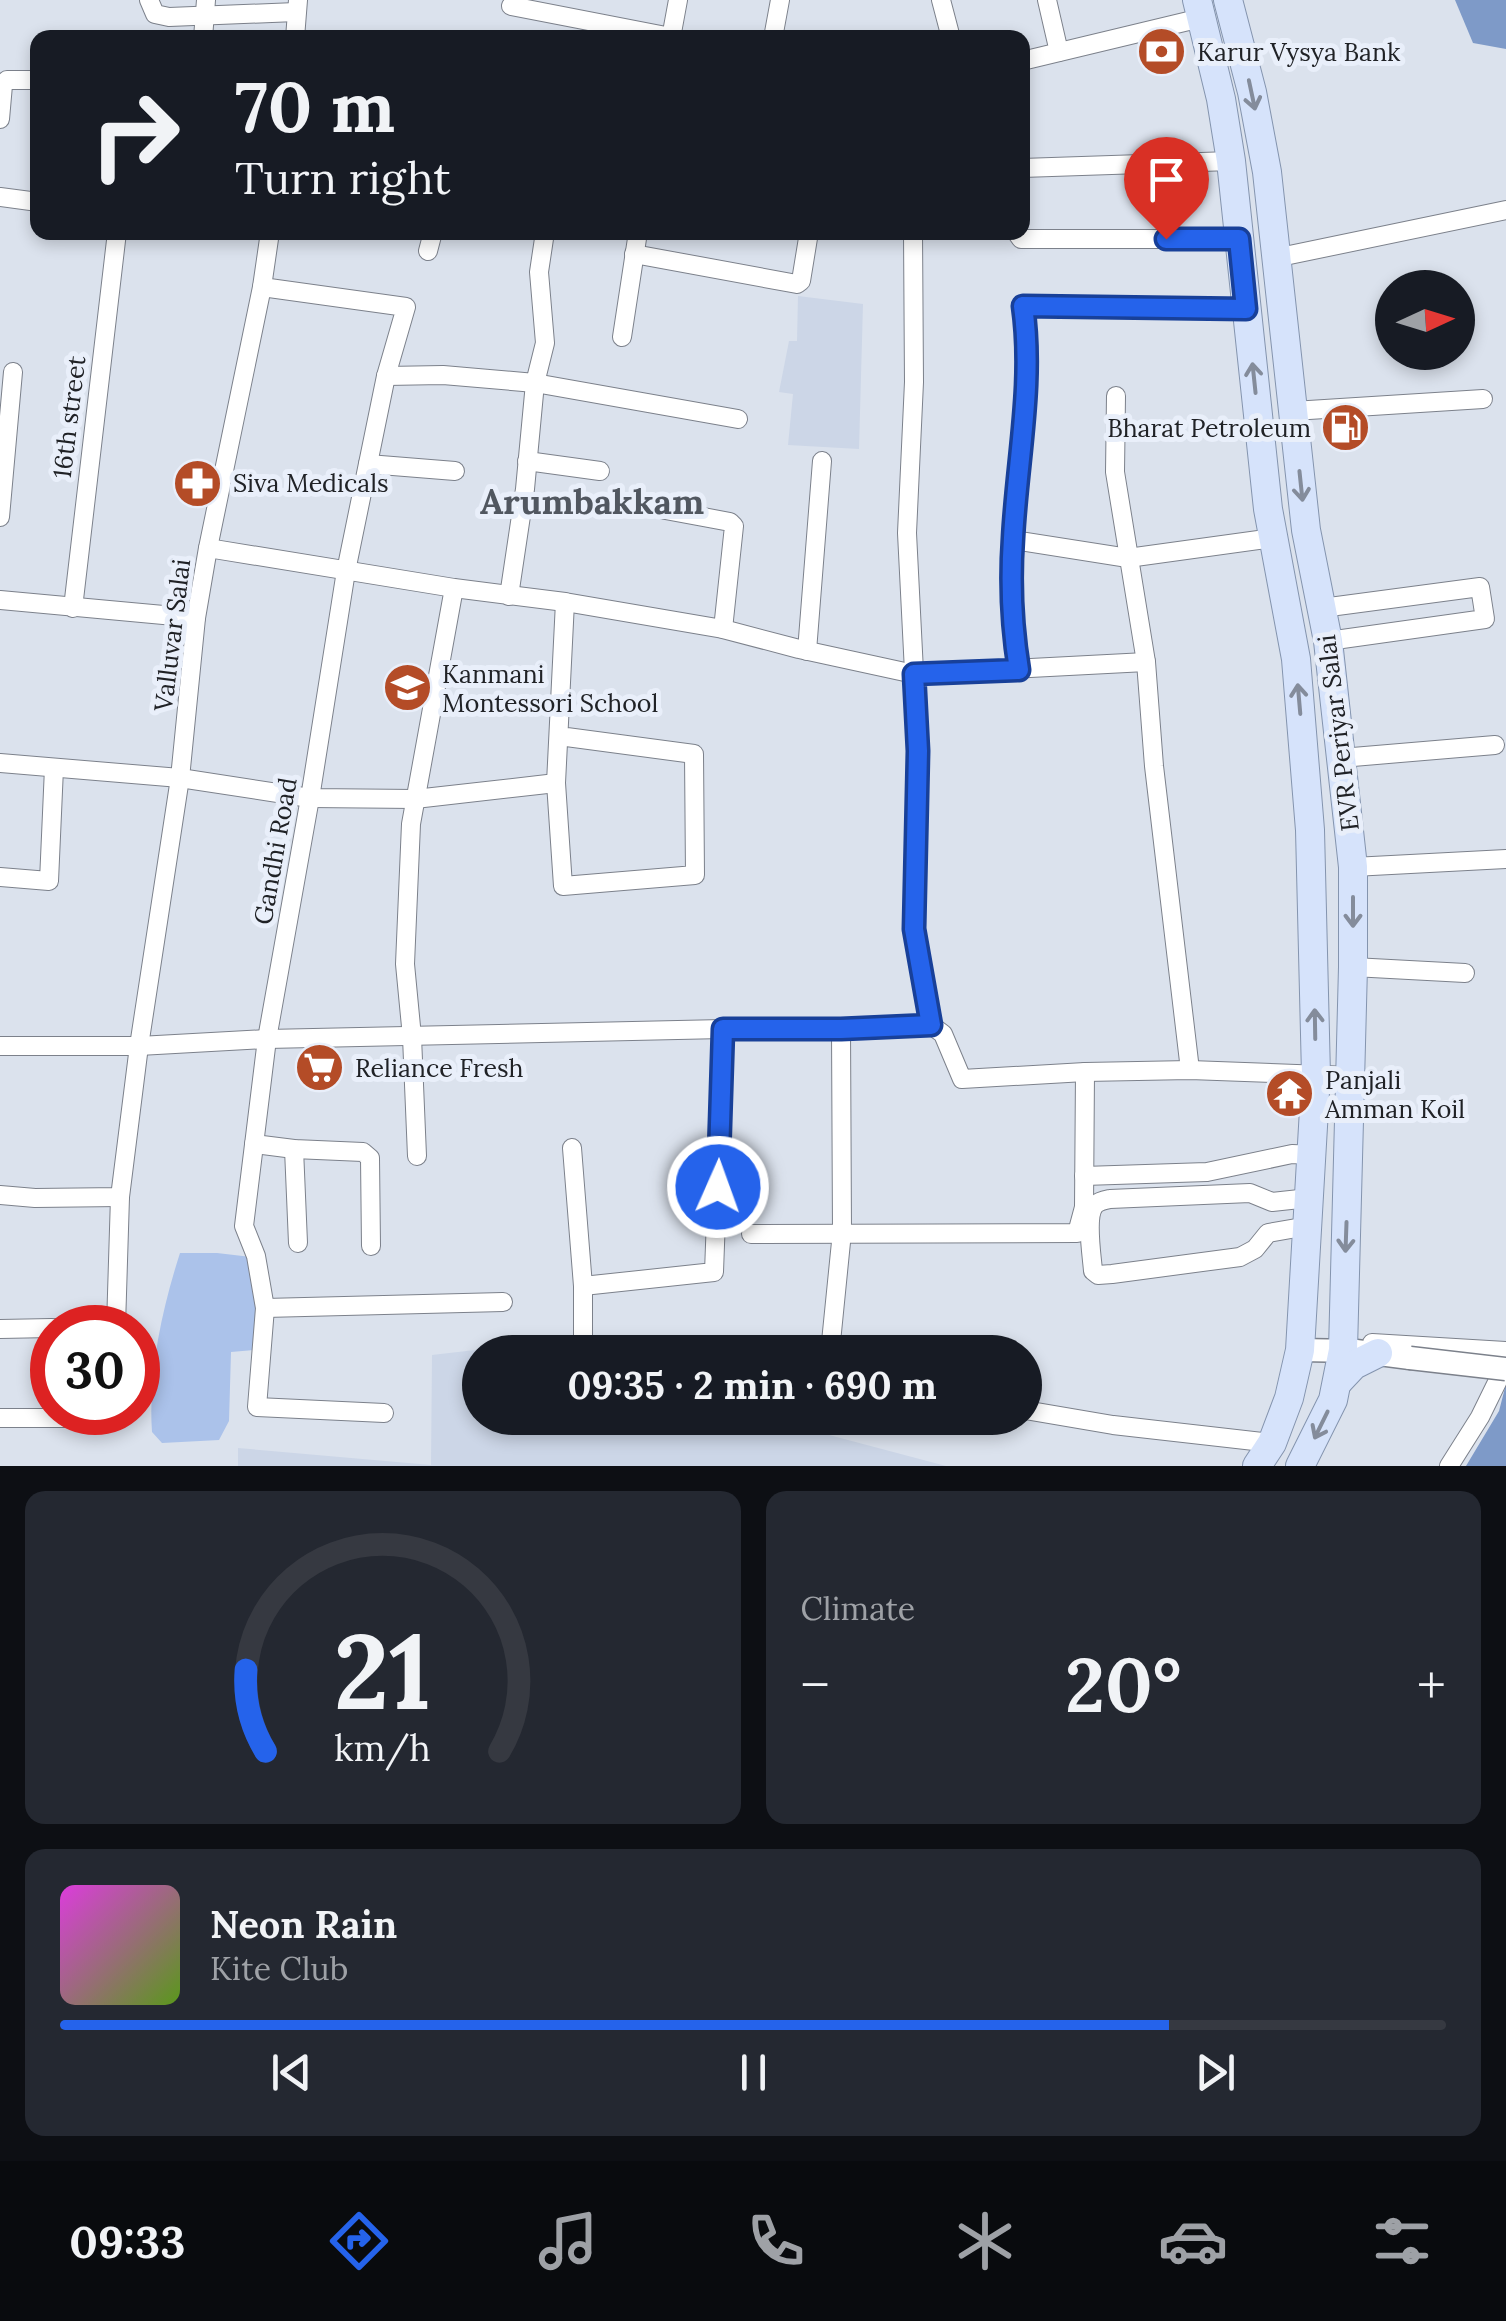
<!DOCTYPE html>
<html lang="en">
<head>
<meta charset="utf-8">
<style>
  body { margin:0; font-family:Lora,serif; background:#242831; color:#f1f3f6; height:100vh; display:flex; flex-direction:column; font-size:38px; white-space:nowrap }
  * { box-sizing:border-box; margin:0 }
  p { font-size:32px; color:#9ea1a6 }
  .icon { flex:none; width:55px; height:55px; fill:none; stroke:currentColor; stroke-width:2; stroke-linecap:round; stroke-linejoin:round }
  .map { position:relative; height:1466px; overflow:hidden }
  .details { display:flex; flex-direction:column; gap:25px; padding:25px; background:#0d0f14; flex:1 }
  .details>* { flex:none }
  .guide { position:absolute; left:30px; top:30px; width:1000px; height:210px; border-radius:20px; box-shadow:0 5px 15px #0003; background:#171b24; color:#f1f3f6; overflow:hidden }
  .needle { width:65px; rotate:86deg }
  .tools { position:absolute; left:1375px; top:270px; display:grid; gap:20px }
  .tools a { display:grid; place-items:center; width:100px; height:100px; border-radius:50%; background:#171b24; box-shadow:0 5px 15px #0003; font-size:50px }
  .speed { position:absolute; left:30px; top:1305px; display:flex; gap:20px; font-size:50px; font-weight:700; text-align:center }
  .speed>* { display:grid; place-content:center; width:130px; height:130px; border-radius:50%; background:#171b24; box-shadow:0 5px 15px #0003; line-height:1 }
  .speed .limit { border:15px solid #d22; background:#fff; color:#111 }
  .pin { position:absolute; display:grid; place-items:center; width:85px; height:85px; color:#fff; margin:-102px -42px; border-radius:50% 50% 50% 0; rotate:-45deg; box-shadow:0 0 10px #0007 }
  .pin .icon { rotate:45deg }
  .me { position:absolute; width:110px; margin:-55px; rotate:2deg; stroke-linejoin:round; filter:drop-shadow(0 0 8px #0008) }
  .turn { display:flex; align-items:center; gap:35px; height:210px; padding:0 40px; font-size:45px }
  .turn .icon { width:130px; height:130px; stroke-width:2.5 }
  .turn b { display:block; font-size:70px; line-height:85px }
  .big { font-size:75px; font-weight:800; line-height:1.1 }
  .details .widget { flex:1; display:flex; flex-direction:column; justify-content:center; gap:15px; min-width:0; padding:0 35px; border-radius:20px; background:#242831 }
  .details .dial { align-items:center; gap:0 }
  .dial svg { height:260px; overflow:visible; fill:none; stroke:#363941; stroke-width:7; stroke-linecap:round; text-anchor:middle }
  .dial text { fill:#f1f3f6; stroke:none }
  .song { display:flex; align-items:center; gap:30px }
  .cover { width:120px; height:120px; border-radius:15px; background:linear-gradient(135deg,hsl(300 70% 55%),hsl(90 70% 35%)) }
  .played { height:10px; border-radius:5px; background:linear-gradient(90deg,#2563eb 80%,#363941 80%) }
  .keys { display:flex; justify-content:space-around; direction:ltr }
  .heat { display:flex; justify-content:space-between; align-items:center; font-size:55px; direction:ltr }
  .details .tiles { flex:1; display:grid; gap:25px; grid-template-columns:1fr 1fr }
  .widget:last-child { grid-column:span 2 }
  .trip { position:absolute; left:462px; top:1335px; width:580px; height:100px; border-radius:50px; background:#171b24; box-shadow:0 5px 15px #0003; font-weight:800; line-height:100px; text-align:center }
  .tabs { display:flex; height:160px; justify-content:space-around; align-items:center; background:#090b0e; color:#9ea1a6 }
  .tabs .icon { width:70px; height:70px }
  .tabs .active { color:#2563eb }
  .tabs b { font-size:45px; color:#f1f3f6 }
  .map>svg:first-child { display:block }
</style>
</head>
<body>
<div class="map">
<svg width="1506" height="1466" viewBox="0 0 1506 1466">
  <rect width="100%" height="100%" fill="#dbe2ed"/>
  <!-- built -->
  <g fill="#ccd6e7">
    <polygon points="798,296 863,304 859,449 788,445 793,394 779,392 789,341 797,341"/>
    <polygon points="518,1345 518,1352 480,1352 480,1418 765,1418 946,1466 238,1466 238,1448 431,1465 432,1355"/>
  </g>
  <!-- green -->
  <path fill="#abc2ea" d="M180 1253H217L251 1257 260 1308 254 1350 231 1352 229 1421 219 1440 162 1443 152 1432C148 1373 162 1309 180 1253Z"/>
  <!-- water -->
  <g fill="#7e9ac8">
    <polygon points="1455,0 1506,0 1506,49 1473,43"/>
    <polygon points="1506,1384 1506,1466 1466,1466 1499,1411"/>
  </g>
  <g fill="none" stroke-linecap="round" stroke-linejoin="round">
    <defs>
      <g id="minor">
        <polyline points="149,0 155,14 169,17 296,12"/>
        <polyline points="941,0 951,38"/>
        <polyline points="1047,0 1059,52"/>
        <polyline points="511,6 671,37"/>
        <polyline points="203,38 206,0"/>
        <polyline points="295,38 298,0"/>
        <polyline points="671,38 678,0"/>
        <polyline points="773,38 780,0"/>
        <polyline points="1022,61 1201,18"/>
        <polyline points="0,119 3,85 7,80 38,80"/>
        <polyline points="1022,168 1231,161"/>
        <polyline points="0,197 38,202"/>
        <polyline points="913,232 914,382 907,533 918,751 914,929 931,1025"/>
        <polyline points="1016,232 1021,239 1239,239"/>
        <polyline points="428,251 433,232"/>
        <polyline points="634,254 797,284 801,281 809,232"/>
        <polyline points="1275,258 1506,210"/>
        <polyline points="262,287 406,307 386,376 346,571 310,798 267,1039 244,1226 256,1256 265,1308 257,1407 384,1413"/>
        <polyline points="622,337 638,232"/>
        <polyline points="386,376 443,375 535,383 738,419"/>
        <polyline points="1116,396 1115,472 1146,662 1154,766 1190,1070"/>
        <polyline points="1293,411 1483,399"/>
        <polyline points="527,461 600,471"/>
        <polyline points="368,464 455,471"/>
        <polyline points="633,504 730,522 734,526 723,629"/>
        <polyline points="0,517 13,372"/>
        <polyline points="1013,540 1128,558 1273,538"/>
        <polyline points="208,548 454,588 565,602 723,629 799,649 914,674 1146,662"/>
        <polyline points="509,596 525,489 535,383 545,343 539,272 545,232"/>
        <polyline points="0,600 196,618"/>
        <polyline points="73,608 117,232"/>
        <polyline points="1322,608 1480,587 1485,619 1328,641"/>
        <polyline points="807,651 822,461"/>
        <path d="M1019 670C1012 627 1010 581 1013 538 1018 461 1033 383 1023 306L1246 309"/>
        <polyline points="559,736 694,754 695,875 563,886 556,783 565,602"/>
        <polyline points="1341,758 1495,745"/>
        <polyline points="0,763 180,778 310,798 415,799 556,783"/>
        <polyline points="1353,867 1506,859"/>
        <polyline points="0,877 49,881 54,768"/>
        <polyline points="1353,967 1465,973"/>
        <polyline points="0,1046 139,1046 267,1039 723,1029 841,1029 931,1025 943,1034 962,1079 1085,1072 1190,1070 1350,1076"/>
        <polyline points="254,1144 294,1149 363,1152 370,1158 371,1246"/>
        <polyline points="572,1148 583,1286 583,1352"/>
        <polyline points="294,1149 298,1243"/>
        <polyline points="417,1156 412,1037 405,964 411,824 454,588"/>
        <polyline points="1084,1176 1207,1172 1292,1154 1315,1155"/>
        <polyline points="0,1195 35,1198 120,1197 139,1046 180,778 196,618 208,548 262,287 270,232"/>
        <path d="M1308 1226 1268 1233 1255 1249 1240 1257 1112 1274 1098 1275 1093 1271C1092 1256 1085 1216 1095 1205 1099 1201 1105 1200 1110 1199L1250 1193 1272 1202 1309 1198"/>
        <polyline points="751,1234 1077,1233 1084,1207 1085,1072"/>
        <polyline points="583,1286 714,1272 723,1029"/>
        <polyline points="265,1308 503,1302"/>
        <polyline points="56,1328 116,1326 120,1197"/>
        <polyline points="0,1329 52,1328"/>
        <polyline points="1372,1343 1506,1351"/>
        <polyline points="634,1352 696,1347"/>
        <polyline points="830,1352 842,1232 841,1029"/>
        <polyline points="1025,1410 1113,1425 1272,1443"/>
        <polyline points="0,1418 98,1418"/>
        <polyline points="1449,1466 1480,1417 1506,1364"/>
      </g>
      <polyline id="tertiary" points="1300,1350 1356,1351 1410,1358"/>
      <g id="primary">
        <polyline points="1197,0 1221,99 1231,161 1268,509 1296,659 1310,830 1316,1075 1300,1350 1289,1398 1272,1443 1257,1466"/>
        <polyline points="1228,0 1252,92 1267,172 1306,530 1328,641 1353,867 1353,967 1343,1350 1333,1400 1300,1466"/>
        <polyline points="1338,1382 1354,1365 1378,1353"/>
      </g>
    </defs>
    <!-- minor casing -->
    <use href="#minor" stroke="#7c818b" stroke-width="20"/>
    <!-- tertiary casing -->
    <use href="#tertiary" stroke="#7c818b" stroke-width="25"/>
    <!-- primary casing -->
    <use href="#primary" stroke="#8494ae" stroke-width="30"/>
    <!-- minor -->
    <use href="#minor" stroke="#fff" stroke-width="18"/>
    <!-- tertiary -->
    <use href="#tertiary" stroke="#fff" stroke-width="22"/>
    <!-- primary -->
    <use href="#primary" stroke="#d6e3fb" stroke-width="28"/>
    <defs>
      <polyline id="tertiary-bridge" points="1410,1358 1506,1369"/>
    </defs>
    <!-- tertiary-bridge casing -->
    <use href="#tertiary-bridge" stroke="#7c818b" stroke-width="25" stroke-linecap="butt"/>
    <!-- tertiary-bridge -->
    <use href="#tertiary-bridge" stroke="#fff" stroke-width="22"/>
  </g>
  <!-- one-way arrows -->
  <defs><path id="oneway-shaft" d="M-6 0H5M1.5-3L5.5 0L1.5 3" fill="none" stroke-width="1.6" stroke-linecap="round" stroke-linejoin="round" transform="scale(2.5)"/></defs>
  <g stroke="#848c9b">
    <use href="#oneway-shaft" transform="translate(1252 95) rotate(78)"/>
    <use href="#oneway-shaft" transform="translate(1254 378) rotate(-96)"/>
    <use href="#oneway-shaft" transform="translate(1301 486) rotate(84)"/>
    <use href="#oneway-shaft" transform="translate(1299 699) rotate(-95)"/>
    <use href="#oneway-shaft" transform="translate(1353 912) rotate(90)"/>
    <use href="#oneway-shaft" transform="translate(1315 1024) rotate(-91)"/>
    <use href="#oneway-shaft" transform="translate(1346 1237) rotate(92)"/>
    <use href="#oneway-shaft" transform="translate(1321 1425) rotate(116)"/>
  </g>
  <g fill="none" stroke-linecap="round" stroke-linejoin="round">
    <defs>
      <path id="route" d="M718 1187 723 1029H841L931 1025 914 929 918 751 914 674 1019 670C1012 627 1010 581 1013 538 1017 461 1034 383 1023 306L1246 309 1239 239H1166"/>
    </defs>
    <!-- route casing -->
    <use href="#route" stroke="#184099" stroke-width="25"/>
    <!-- route -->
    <use href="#route" stroke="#2563eb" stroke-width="18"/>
  </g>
  <!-- icons -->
  <defs>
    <symbol id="bank-disc" viewBox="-11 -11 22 22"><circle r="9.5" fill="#b44c27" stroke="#e9effa"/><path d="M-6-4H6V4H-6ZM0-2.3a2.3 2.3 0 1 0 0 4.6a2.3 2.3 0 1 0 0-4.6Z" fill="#fff"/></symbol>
    <symbol id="fuel-disc" viewBox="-11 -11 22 22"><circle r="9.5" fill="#b44c27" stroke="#e9effa"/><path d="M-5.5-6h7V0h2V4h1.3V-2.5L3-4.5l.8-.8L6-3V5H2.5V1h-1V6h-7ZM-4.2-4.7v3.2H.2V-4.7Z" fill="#fff"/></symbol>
    <symbol id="pharmacy-disc" viewBox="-11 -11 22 22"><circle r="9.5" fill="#b44c27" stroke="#e9effa"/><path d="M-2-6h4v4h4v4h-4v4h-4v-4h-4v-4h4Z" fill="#fff"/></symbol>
    <symbol id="school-disc" viewBox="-11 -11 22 22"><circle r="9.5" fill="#b44c27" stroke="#e9effa"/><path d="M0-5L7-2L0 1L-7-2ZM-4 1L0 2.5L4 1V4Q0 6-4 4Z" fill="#fff"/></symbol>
    <symbol id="supermarket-disc" viewBox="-11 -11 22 22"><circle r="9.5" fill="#b44c27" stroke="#e9effa"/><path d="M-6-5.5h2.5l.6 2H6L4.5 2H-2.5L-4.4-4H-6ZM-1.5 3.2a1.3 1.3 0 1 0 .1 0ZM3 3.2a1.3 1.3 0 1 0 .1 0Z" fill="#fff"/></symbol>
    <symbol id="temple-disc" viewBox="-11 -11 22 22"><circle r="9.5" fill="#b44c27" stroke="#e9effa"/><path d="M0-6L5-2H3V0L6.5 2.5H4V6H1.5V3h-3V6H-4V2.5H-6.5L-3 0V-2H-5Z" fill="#fff"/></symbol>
  </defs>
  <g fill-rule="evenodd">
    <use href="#bank-disc" x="1134" y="24" width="55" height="55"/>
    <use href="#fuel-disc" x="1318" y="400" width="55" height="55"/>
    <use href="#pharmacy-disc" x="170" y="456" width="55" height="55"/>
    <use href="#school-disc" x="380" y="660" width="55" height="55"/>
    <use href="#supermarket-disc" x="292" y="1040" width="55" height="55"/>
    <use href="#temple-disc" x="1262" y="1066" width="55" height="55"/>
  </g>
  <g text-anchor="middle" stroke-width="10" stroke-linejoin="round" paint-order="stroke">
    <!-- poi labels -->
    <g font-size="25" fill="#202226" stroke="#e9effa" text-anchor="start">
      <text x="1197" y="61">Karur Vysya Bank</text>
      <text x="1311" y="437" text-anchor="end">Bharat Petroleum</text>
      <text x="233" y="492">Siva Medicals</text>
      <text x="442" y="683">Kanmani<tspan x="442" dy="29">Montessori School</tspan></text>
      <text x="355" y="1077">Reliance Fresh</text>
      <text x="1325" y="1089">Panjali<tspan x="1325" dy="29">Amman Koil</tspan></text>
    </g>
    <!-- street labels -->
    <g font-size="25" fill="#202226" stroke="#e9effa">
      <text transform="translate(69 417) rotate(-83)" y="9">16th street</text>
      <text transform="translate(172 635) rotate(-83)" y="9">Valluvar Salai</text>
      <text transform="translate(1338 733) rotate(-97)" y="9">EVR Periyar Salai</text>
      <text transform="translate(275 851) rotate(-80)" y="9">Gandhi Road</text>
    </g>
    <!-- district labels -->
    <g font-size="35" font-weight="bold" fill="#515760" stroke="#e9effa">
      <text x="592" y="514">Arumbakkam</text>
    </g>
  </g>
</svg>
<div class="tools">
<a><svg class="needle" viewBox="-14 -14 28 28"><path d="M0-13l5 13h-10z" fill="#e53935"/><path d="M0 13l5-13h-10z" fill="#9ea1a6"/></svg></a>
</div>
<div class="speed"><div class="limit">30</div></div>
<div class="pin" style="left:1166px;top:239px;background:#d93025"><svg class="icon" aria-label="arrive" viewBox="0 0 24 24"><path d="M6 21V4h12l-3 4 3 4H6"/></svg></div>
<svg class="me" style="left:718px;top:1187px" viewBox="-20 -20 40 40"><circle r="17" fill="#2563eb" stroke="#fff" stroke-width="3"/><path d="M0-11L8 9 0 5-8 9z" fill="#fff"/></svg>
<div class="trip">09:35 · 2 min · 690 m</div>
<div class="guide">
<div class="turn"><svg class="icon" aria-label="right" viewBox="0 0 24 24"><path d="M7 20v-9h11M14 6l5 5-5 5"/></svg><div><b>70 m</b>Turn right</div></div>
</div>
</div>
<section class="details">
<div class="tiles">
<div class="widget dial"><svg viewBox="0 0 100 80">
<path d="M14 69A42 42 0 1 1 86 69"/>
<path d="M14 69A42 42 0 0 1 8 44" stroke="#2563eb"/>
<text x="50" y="56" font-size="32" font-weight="700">21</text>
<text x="50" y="72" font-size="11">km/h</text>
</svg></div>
<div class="widget"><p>Climate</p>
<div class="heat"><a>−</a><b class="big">20°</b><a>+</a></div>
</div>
<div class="widget">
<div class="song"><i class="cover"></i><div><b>Neon Rain</b><p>Kite Club</p></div></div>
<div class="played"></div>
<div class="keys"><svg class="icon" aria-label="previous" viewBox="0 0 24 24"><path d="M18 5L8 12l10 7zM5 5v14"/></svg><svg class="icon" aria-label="pause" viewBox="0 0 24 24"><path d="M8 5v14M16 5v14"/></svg><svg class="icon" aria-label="next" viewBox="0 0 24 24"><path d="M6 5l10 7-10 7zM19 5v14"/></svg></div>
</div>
</div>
</section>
<nav class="tabs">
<b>09:33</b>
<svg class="icon active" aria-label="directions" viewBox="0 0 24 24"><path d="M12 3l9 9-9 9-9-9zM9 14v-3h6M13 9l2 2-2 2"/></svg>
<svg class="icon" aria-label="music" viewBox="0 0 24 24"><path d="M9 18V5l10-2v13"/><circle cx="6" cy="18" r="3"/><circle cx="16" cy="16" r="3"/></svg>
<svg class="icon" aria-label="phone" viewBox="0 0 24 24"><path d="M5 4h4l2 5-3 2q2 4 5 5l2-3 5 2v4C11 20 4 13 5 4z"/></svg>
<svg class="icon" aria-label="climate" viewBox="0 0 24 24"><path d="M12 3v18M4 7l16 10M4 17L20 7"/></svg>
<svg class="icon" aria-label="car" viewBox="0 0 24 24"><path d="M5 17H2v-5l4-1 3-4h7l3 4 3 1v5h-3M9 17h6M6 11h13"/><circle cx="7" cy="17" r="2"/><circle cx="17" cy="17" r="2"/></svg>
<svg class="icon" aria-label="filters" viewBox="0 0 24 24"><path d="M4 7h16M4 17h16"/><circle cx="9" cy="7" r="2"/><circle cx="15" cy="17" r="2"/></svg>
</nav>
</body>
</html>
